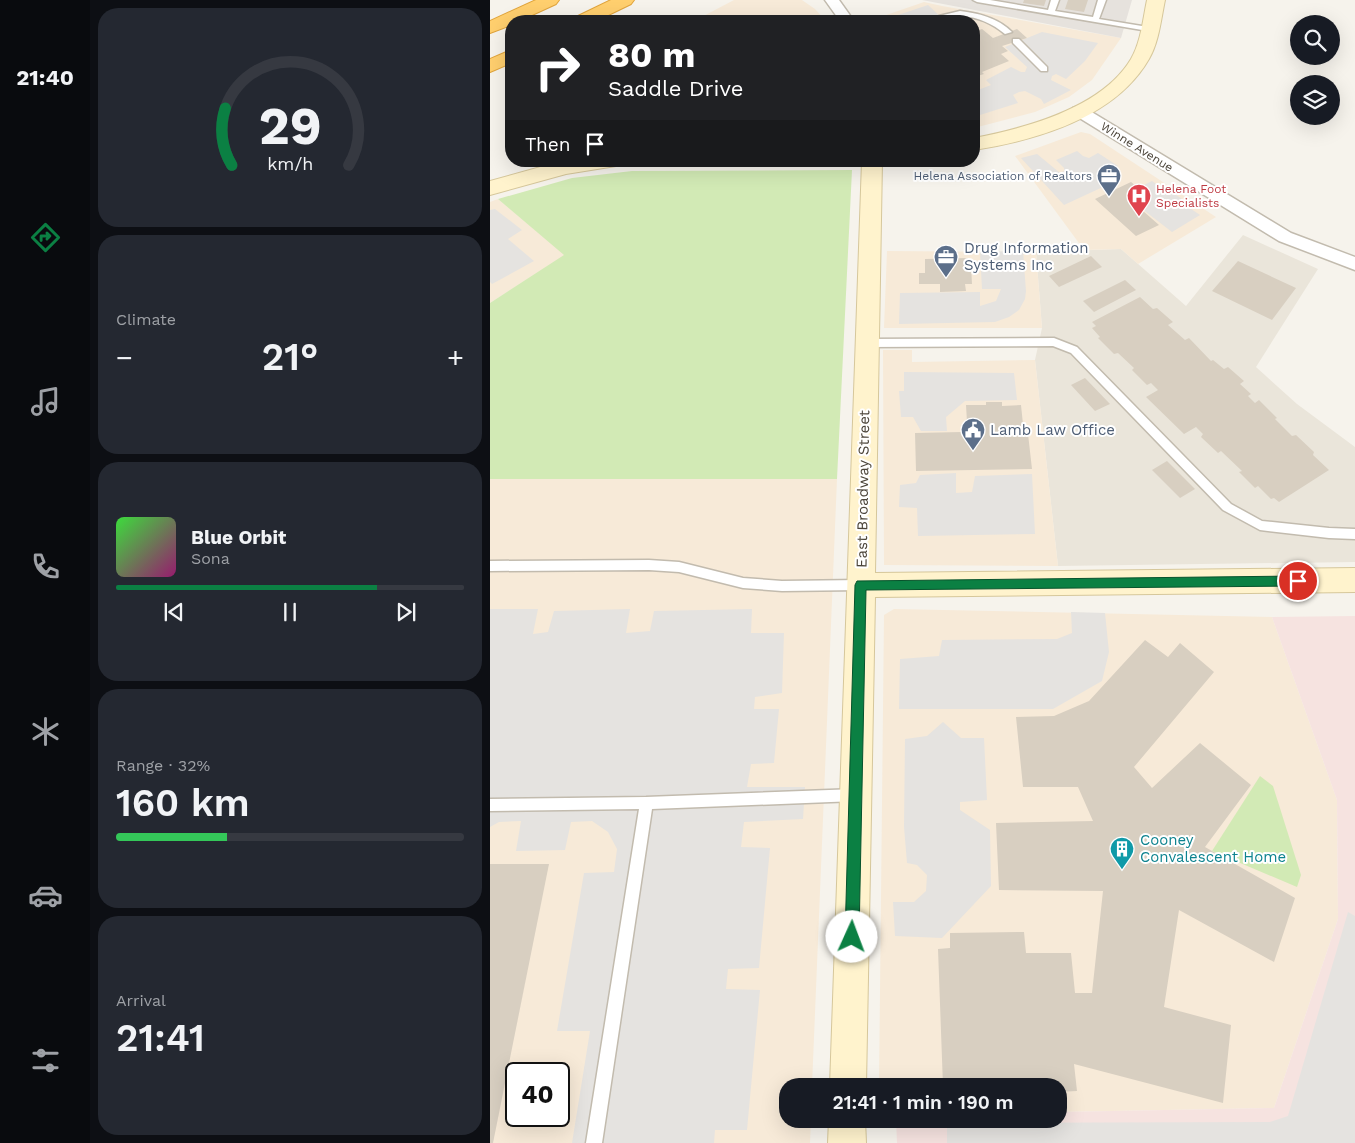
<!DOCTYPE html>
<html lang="en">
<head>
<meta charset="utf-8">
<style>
  body { margin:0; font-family:"Work Sans",sans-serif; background:#242831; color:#f1f3f6; height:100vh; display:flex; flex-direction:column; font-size:19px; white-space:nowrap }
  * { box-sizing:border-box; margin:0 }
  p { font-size:16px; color:#9ea1a6 }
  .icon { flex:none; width:28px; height:28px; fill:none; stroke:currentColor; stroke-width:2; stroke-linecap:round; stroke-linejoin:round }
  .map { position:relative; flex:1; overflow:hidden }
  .panel { display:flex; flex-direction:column; gap:8px; padding:8px; background:#0d0f14; width:400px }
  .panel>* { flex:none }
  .guide { position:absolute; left:15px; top:15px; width:475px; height:152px; border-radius:20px; box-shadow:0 5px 20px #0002; background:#202124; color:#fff; overflow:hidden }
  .tools { position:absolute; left:800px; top:15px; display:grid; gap:10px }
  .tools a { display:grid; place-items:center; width:50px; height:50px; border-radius:50%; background:#171b24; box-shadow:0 5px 20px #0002; font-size:25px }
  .speed { position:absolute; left:15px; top:1062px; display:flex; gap:10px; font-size:25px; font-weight:700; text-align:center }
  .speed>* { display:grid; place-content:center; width:65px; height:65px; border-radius:50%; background:#171b24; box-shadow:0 5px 20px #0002; line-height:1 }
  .speed .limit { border:2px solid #111; border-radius:8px; background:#fff; color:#111 }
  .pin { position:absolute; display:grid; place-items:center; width:42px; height:42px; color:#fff; margin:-21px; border:2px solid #fff; border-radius:50%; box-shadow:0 1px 5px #0007 }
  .me { position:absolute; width:55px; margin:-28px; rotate:2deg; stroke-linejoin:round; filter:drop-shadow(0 0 4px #0008) }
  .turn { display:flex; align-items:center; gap:18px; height:105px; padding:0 20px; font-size:22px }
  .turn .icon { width:65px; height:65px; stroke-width:2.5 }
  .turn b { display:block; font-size:35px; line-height:42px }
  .then { display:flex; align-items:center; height:48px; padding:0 20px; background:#0003; gap:10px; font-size:19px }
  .big { font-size:38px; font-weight:600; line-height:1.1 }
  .panel .tile { flex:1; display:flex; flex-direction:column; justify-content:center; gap:8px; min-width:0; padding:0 18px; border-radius:20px; background:#242831 }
  .panel .dial { align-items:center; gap:0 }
  .dial svg { height:130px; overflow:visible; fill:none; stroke:#363941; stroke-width:7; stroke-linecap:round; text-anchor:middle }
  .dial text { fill:#f1f3f6; stroke:none }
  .song { display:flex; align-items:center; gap:15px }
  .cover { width:60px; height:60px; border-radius:8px; background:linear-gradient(135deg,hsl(120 70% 55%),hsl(320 70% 35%)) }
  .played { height:5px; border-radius:2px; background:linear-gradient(90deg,#0b8043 75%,#363941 75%) }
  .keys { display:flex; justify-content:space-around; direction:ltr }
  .heat { display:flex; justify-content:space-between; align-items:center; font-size:28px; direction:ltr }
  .charge { height:8px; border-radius:4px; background:linear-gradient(90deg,#34c759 32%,#363941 0) }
  .trip { position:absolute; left:289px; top:1078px; width:288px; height:50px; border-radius:20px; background:#171b24; box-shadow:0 5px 20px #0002; font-weight:600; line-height:50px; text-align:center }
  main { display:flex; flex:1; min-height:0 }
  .tab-bar { display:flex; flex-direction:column; width:90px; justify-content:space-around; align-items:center; background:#090b0e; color:#9ea1a6 }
  .tab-bar .icon { width:35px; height:35px }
  .tab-bar .active { color:#0b8043 }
  .tab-bar b { font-size:22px; color:#f1f3f6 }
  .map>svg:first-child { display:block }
</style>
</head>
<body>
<main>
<nav class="tab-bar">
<b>21:40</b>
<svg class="icon active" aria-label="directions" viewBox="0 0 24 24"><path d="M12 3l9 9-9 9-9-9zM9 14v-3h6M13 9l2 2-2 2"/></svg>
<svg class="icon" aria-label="music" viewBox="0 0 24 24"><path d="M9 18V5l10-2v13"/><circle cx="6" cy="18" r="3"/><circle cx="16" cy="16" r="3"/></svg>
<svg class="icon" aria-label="phone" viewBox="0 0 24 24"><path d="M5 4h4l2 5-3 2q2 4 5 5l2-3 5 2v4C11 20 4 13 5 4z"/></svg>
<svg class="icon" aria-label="climate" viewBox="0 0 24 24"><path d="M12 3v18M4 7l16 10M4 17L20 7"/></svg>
<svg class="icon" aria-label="car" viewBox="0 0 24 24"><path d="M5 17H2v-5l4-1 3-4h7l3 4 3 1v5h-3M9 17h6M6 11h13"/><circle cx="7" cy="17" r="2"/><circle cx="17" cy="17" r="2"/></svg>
<svg class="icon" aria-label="filters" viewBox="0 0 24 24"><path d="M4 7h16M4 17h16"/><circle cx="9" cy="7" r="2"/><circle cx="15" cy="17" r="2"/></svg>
</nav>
<section class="panel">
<div class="tile dial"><svg viewBox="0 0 100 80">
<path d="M14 69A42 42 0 1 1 86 69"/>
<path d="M14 69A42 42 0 0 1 10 34" stroke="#0b8043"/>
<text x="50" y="56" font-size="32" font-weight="700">29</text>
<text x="50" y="72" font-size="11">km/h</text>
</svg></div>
<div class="tile"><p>Climate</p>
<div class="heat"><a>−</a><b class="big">21°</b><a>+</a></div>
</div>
<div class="tile">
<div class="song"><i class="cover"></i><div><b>Blue Orbit</b><p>Sona</p></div></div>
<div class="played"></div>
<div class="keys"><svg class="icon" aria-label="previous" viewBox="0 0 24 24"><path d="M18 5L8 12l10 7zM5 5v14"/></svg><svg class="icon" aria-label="pause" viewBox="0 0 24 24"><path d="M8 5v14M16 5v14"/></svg><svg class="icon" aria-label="next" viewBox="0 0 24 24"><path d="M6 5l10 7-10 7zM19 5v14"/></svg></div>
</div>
<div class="tile"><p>Range · 32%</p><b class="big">160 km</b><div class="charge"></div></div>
<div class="tile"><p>Arrival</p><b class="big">21:41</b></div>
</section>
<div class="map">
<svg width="865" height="1143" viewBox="0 0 865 1143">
  <rect width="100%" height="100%" fill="#f6f3ec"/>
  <!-- residential -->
  <polygon fill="#eae5da" points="753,235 828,269 766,367 807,404 865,447 865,562 568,566 545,360 552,328 546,252 631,249 696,306"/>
  <!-- commercial -->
  <g fill="#f7ead8" fill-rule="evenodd">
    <polygon points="244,0 312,0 325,9 336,21 204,21"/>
    <polygon points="434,2 452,6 631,38 602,80 579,97 545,112 484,128 484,21 379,21"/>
    <polygon points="591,132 600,134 726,217 648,264 631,249 594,250 525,156"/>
    <polygon points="8,199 75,255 0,303 0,202"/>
    <polygon points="397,251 546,252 552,328 394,328"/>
    <polygon points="393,350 422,350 422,362 545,360 568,566 394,565"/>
    <path d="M0 479H347L322 1086H298V1119H321L320 1143H0ZM26 1074H69V1116H26Z"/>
    <polygon points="404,609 782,617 847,800 848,919 784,1108 568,1112 568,1086 389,1086 394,615"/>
  </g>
  <!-- industrial -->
  <polygon fill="#e6e2dd" points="432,0 642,0 631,38"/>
  <!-- medical -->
  <polygon fill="#f6e3e0" points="865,616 865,1143 407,1143 406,1119 568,1119 568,1112 784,1108 848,919 847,800 782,617"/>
  <!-- green -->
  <g fill="#d2eab5">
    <polygon points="362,170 347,479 0,479 0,303 74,255 8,199 82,178 142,171"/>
    <polygon points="770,776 783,786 811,875 807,887 722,851"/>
  </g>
  <!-- parking -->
  <g fill="#e5e3e0">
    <polygon points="438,5 455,21 390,21"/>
    <polygon points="552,32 608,43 595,61 576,79 566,74 562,76 561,80 581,90 554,104 551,99 535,91 529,92 523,95 528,103 490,115 484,109 484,86 488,90 501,85 496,80 521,67 531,72 535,72 537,67 515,47"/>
    <polygon points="587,151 593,156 599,158 608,153 628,166 620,171 628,180 574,205 531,158 547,154 570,173 574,171 574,168 566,160"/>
    <polygon points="662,181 677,192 680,191 698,203 698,207 710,215 682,232 647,205 661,198 650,187"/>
    <polygon points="5,209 32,230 18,239 44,261 2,284 0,282 0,210"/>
    <polygon points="533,251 536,291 535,299 529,310 519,317 505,322 409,324 410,293 490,292 490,306 506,301 511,289 492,289 490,252"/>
    <polygon points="414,372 524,373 527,400 475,401 456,417 457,431 431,431 423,417 411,417 409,391 414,391"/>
    <polygon points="466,473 466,493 482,492 485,476 542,474 545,534 428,536 427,508 409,507 410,485 426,483 430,475"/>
    <polygon points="0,609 48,609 43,634 58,632 64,611 140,609 136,633 160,631 164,611 262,609 261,633 294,633 292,693 265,697 264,709 289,709 284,763 261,764 257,787 315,787 313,819 254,822 251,847 280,848 269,968 238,969 236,989 270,990 257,1130 225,1130 224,1143 82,1143 100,1031 67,1031 94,873 124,872 127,849 118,832 102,821 81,822 75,850 26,851 31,821 9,822 0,827"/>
    <polygon points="581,612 615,613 619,652 612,681 563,709 409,709 410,659 449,656 452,640 567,639 582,633"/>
    <polygon points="453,722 471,738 494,738 497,800 470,802 470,810 500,830 501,886 452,938 405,936 403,902 424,902 436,891 437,875 427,865 417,863 414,827 415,739 437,736"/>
    <polygon points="858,912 865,916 865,1143 457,1143 457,1123 780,1122 798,1116"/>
  </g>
  <!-- building -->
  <g fill="#d8cfc1">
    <polygon points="534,0 556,0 554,6 533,3"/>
    <polygon points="578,0 598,0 594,12 575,9"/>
    <polygon points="492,29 503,38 527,29 537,38 512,46 518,51 511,54 519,61 492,72 494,74 484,77 484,32"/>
    <polygon points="641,182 659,197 645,204 669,225 646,236 605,199"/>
    <polygon points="601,256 612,267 569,287 559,276"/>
    <polygon points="478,258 479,266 481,266 482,284 475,284 476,291 450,292 450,284 429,284 429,273 435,273 435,259"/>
    <polygon points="748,261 806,288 782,320 722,291"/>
    <polygon points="635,280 646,290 604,312 593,301"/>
    <polygon points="650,297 663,309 667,308 683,322 678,325 695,340 699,338 721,361 723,360 734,369 738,367 754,381 750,384 761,394 758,396 765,403 769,400 787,418 785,419 802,436 806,435 824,452 823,455 839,470 789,502 784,498 781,499 768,486 765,488 749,472 752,471 731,451 728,453 711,437 713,434 706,427 694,434 656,397 668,390 661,383 657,385 642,370 644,368 628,353 624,354 608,338 610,337 602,328 606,326 602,322"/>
    <polygon points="595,378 620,404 605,411 581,385"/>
    <polygon points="496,402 512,402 512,406 531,405 534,434 538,434 542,469 426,471 425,433 472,432 472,426 477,422 476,405 496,405"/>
    <polygon points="677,461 705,489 690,498 662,470"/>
    <polygon points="655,640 678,657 690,643 724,672 644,767 662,788 710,743 761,785 715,847 805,898 784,962 689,910 674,1007 741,1025 733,1103 584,1064 587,1091 568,1092 568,1086 453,1086 448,949 460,948 460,933 534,932 536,953 581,953 585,993 602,993 613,891 509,890 506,823 603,821 588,787 533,787 526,717 564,716 599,701"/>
    <polygon points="0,864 59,864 3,1143 0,1143"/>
  </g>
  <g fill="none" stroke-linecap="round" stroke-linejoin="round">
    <defs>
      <g id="lane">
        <polygon points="483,0 500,0 558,10 561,0 569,0 565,11 603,17 608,0 616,0 609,19 658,27 662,29 658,31 487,2"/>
        <path d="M470 11C488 13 508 18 522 32L515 34C503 24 488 17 472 16 465 16 455 20 449 16Z"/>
        <polygon points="523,39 529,39 557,67 557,71 551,71 523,43"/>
        <polygon points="564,338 587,347 741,504 772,521 839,528 865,529 865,539 839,538 770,530 733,510 581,353 563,346 377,347 372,343 377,339"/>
        <polygon points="159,560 189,562 253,578 292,581 371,580 375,581 377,585 375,589 371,590 292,591 253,588 189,572 159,570 0,571 0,561"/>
        <polygon points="366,789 371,791 372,795 371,799 366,801 162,809 112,1143 96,1143 149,809 0,811 0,799 156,797"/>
      </g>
      <g id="street">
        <polygon points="335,0 349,0 364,21 350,21"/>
        <polygon points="589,106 595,108 801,233 865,257 865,270 789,241 583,114 581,111 583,108"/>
      </g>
      <g id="secondary">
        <path d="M657 0H675C671 19 669 42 659 59 625 118 547 140 484 150V138C536 128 612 108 641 59 651 42 653 19 657 0Z"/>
        <polygon points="72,161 129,161 126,166 76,174 0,195 0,181"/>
        <polygon points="372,161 392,161 385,573 865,568 865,592 385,597 376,1086 340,1086"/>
        <polygon points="339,1119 375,1119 376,1143 338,1143"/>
      </g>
      <g id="highway">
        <polygon points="46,0 69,0 66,4 29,21 21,21 21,25 0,33 0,21"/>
        <polygon points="121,0 144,0 141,4 106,21 83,21 86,17"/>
        <polygon points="21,50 21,63 0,72 0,59"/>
      </g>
    </defs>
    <!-- lane casing -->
    <use href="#lane" stroke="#c2bbae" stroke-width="3"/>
    <!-- street casing -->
    <use href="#street" stroke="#c2bbae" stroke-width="3"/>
    <!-- secondary casing -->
    <use href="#secondary" stroke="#d6c79b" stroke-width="2"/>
    <!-- highway casing -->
    <use href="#highway" stroke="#e0a43c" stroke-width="2"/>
    <!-- lane -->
    <use href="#lane" fill="#fff" fill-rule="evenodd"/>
    <!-- street -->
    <use href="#street" fill="#fff" fill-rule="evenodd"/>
    <!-- secondary -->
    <use href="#secondary" fill="#fff3cd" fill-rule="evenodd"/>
    <!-- highway -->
    <use href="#highway" fill="#ffcf6e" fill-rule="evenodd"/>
  </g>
  <!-- route -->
  <polygon fill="#0b8043" stroke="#07532c" points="808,576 812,577 813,581 812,584 808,586 376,590 369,937 367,942 362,944 357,942 355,937 365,585 367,581"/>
  <!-- icons -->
  <defs>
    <symbol id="office-pin" viewBox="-11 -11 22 30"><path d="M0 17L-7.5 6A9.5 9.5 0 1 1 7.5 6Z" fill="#5c6f8a" stroke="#fff"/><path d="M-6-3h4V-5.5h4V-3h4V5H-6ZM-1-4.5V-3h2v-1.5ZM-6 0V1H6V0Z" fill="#fff"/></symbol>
    <symbol id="hospital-pin" viewBox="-11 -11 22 30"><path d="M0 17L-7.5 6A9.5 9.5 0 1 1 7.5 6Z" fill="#e0444e" stroke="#fff"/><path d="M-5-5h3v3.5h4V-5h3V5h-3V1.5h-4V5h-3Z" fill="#fff"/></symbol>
    <symbol id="civic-pin" viewBox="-11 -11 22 30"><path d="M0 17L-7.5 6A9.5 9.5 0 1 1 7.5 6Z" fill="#5c6f8a" stroke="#fff"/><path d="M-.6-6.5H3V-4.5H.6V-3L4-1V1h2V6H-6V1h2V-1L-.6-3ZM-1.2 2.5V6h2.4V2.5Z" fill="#fff"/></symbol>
    <symbol id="building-pin" viewBox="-11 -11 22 30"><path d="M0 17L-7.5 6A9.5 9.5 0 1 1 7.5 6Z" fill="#0f9aa8" stroke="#fff"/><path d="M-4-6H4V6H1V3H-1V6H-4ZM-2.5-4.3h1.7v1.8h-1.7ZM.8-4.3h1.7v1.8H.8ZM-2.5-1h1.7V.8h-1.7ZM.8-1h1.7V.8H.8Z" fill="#fff"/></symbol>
  </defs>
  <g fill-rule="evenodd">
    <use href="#office-pin" x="605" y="162" width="28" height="38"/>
    <use href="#hospital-pin" x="635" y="182" width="28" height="38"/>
    <use href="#office-pin" x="442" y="243" width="28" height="38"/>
    <use href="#civic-pin" x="469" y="416" width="28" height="38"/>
    <use href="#building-pin" x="618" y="835" width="28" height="38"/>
  </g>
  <g text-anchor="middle" stroke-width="4" stroke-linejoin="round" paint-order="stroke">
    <!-- far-street labels -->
    <g font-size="12" fill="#4b4439" stroke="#fff">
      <text transform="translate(647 147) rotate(32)" y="4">Winne Avenue</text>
    </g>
    <!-- far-service labels -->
    <g font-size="12" fill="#4e5e75" stroke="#fff" text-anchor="end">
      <text x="602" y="180">Helena Association of Realtors</text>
    </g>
    <!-- far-health labels -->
    <g font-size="12" fill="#be3a42" stroke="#fff" text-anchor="start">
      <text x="666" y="193">Helena Foot<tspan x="666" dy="14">Specialists</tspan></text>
    </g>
    <!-- service labels -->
    <g font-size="15" fill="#4e5e75" stroke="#fff" text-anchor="start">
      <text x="474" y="253">Drug Information<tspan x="474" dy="17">Systems Inc</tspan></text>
      <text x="500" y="435">Lamb Law Office</text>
    </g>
    <!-- street labels -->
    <g font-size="15" fill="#4b4439" stroke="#fff">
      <text transform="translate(373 489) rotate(-89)" y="5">East Broadway Street</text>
    </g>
    <!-- culture labels -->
    <g font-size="15" fill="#0d838f" stroke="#fff" text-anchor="start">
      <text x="650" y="845">Cooney<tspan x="650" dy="17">Convalescent Home</tspan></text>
    </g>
  </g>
</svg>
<div class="tools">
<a><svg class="icon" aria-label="search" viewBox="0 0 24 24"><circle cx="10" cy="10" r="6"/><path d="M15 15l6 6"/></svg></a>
<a><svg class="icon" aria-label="layers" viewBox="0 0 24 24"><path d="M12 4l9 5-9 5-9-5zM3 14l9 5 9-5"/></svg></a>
</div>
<div class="speed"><div class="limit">40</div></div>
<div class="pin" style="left:808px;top:581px;background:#d93025"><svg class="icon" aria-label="arrive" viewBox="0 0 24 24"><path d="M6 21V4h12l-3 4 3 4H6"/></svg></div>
<svg class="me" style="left:362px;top:937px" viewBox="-20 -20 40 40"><circle r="19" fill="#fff"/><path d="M0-13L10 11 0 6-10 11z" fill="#0b8043"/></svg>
<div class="trip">21:41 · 1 min · 190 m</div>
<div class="guide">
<div class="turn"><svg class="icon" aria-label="right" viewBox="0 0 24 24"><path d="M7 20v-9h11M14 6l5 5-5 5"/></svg><div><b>80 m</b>Saddle Drive</div></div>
<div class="then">Then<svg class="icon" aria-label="arrive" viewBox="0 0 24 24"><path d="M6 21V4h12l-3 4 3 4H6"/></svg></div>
</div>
</div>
</main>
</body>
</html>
